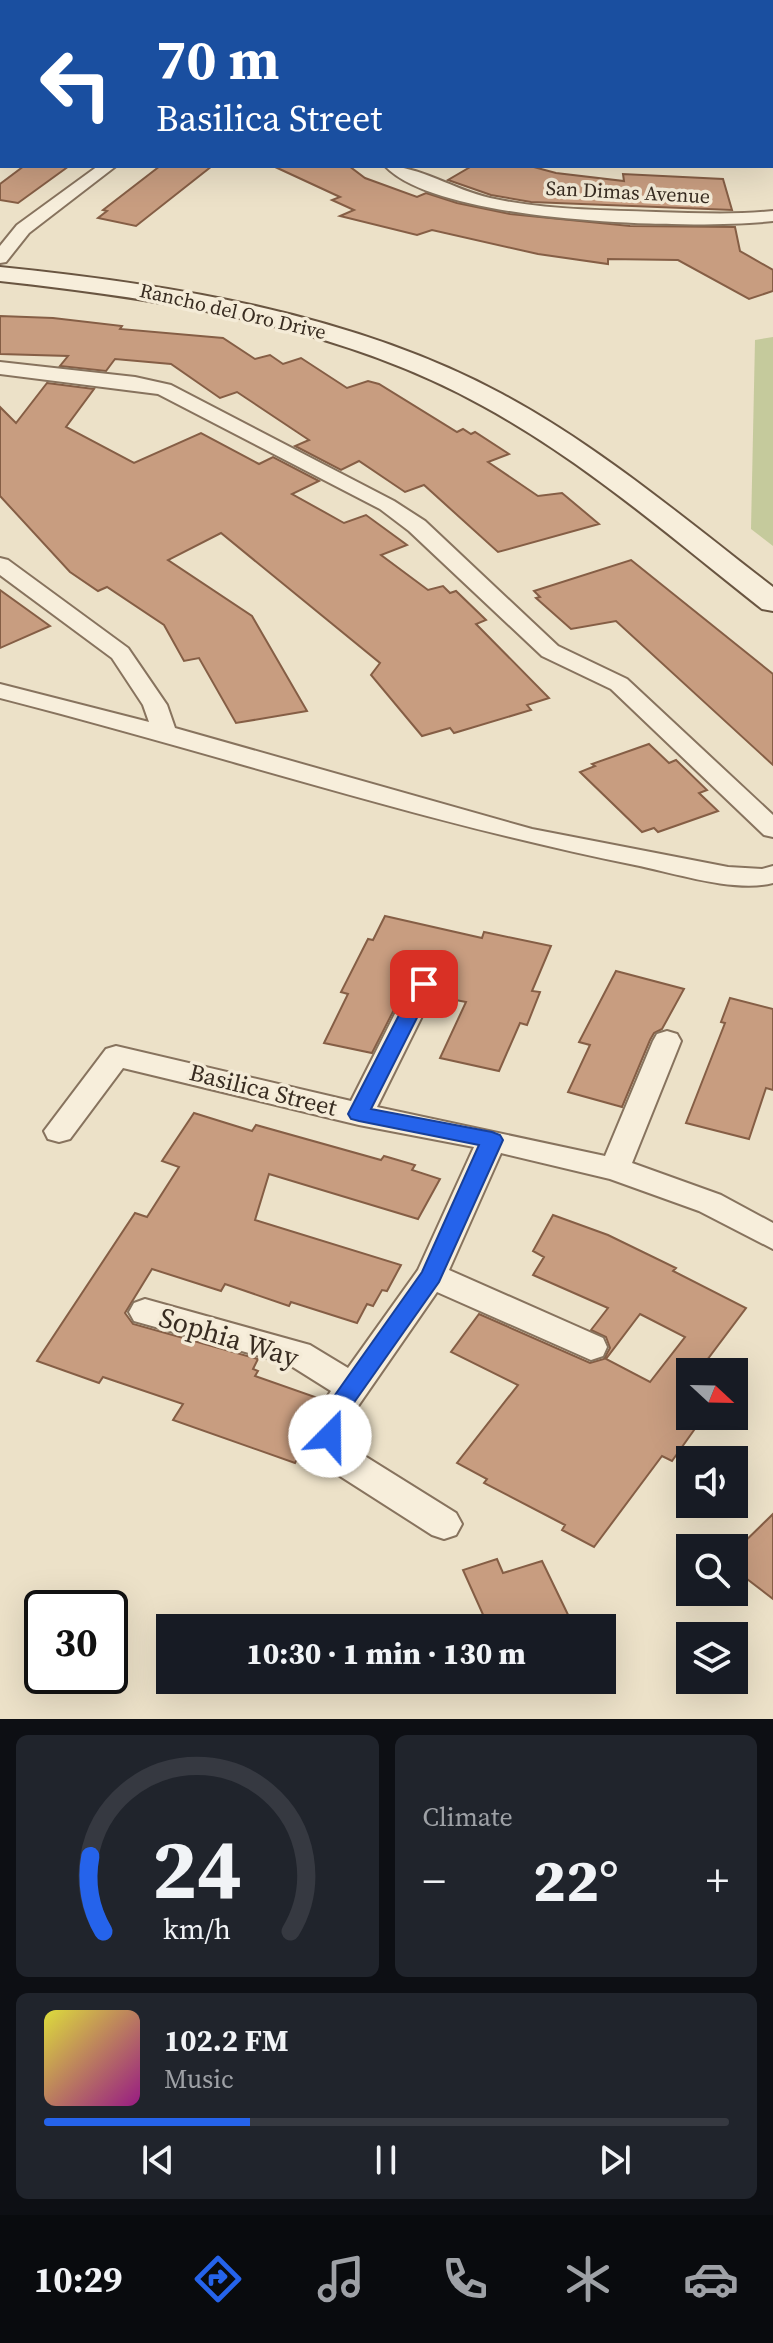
<!DOCTYPE html>
<html lang="en">
<head>
<meta charset="utf-8">
<style>
  body { margin:0; font-family:"Source Serif 4",serif; background:#20242c; color:#f1f3f6; height:100vh; display:flex; flex-direction:column; font-size:30px; white-space:nowrap }
  * { box-sizing:border-box; margin:0 }
  p { font-size:26px; color:#9ea1a6 }
  .icon { flex:none; width:44px; height:44px; fill:none; stroke:currentColor; stroke-width:2; stroke-linecap:round; stroke-linejoin:round }
  .map { position:relative; height:1719px; overflow:hidden }
  .side { display:flex; flex-direction:column; gap:16px; padding:16px; background:#0d0f14; flex:1 }
  .side>* { flex:none }
  .top-card { position:absolute; left:0px; top:0px; width:774px; height:168px; box-shadow:0 8px 32px #0002; background:#1a4fa0; color:#fff; overflow:hidden }
  .needle { width:52px; rotate:112deg }
  .controls { position:absolute; left:676px; top:1358px; display:grid; gap:16px }
  .controls a { display:grid; place-items:center; width:72px; height:72px; border-radius:0px; background:#171b24; box-shadow:0 8px 32px #0002; font-size:40px }
  .speed { position:absolute; left:24px; top:1590px; display:flex; gap:16px; font-size:40px; font-weight:700; text-align:center }
  .speed>* { display:grid; place-content:center; width:104px; height:104px; border-radius:50%; background:#171b24; box-shadow:0 8px 32px #0002; line-height:1 }
  .speed .limit { border:4px solid #111; border-radius:12px; background:#fff; color:#111 }
  .pin { position:absolute; display:grid; place-items:center; width:68px; height:68px; color:#fff; margin:-34px; border-radius:16px; box-shadow:0 4px 12px #0006 }
  .me { position:absolute; width:88px; margin:-44px; rotate:22deg; stroke-linejoin:round; filter:drop-shadow(0 0 6px #0008) }
  .turn { display:flex; align-items:center; gap:28px; height:168px; padding:0 24px; font-size:36px }
  .turn .icon { width:104px; height:104px; stroke-width:2.5 }
  .turn b { display:block; font-size:56px; line-height:68px }
  .big { font-size:60px; font-weight:800; line-height:1.1 }
  .side .card { flex:1; display:flex; flex-direction:column; justify-content:center; gap:12px; min-width:0; padding:0 28px; border-radius:12px; background:#20242c }
  .side .dial { align-items:center; gap:0 }
  .dial svg { height:208px; overflow:visible; fill:none; stroke:#363941; stroke-width:7; stroke-linecap:round; text-anchor:middle }
  .dial text { fill:#f1f3f6; stroke:none }
  .song { display:flex; align-items:center; gap:24px }
  .cover { width:96px; height:96px; border-radius:12px; background:linear-gradient(135deg,hsl(60 70% 55%),hsl(310 70% 35%)) }
  .played { height:8px; border-radius:4px; background:linear-gradient(90deg,#2563eb 30%,#363941 30%) }
  .keys { display:flex; justify-content:space-around; direction:ltr }
  .heat { display:flex; justify-content:space-between; align-items:center; font-size:44px; direction:ltr }
  .side .tiles { flex:1; display:grid; gap:16px; grid-template-columns:1fr 1fr }
  .card:last-child { grid-column:span 2 }
  .trip { position:absolute; left:156px; top:1614px; width:460px; height:80px; border-radius:0px; background:#171b24; box-shadow:0 8px 32px #0002; font-weight:800; line-height:80px; text-align:center }
  .dock { display:flex; height:128px; justify-content:space-around; align-items:center; background:#090b0e; color:#9ea1a6 }
  .dock .icon { width:56px; height:56px }
  .dock .on { color:#2563eb }
  .dock b { font-size:36px; color:#f1f3f6 }
  .map>svg:first-child { display:block }
</style>
</head>
<body>
<div class="map">
<svg width="773" height="1719" viewBox="0 0 773 1719">
  <rect width="100%" height="100%" fill="#ece1c8"/>
  <!-- green -->
  <polygon fill="#c5ca9c" points="773,337 773,546 751,529 755,340"/>
  <!-- building -->
  <g fill="#c89d80" stroke="#855e45" stroke-width="2" fill-rule="evenodd">
    <polygon points="24,166 69,166 18,203 0,200 0,184"/>
    <polygon points="160,166 212,166 136,226 98,218 107,211 103,210"/>
    <polygon points="273,166 349,166 365,178 417,197 426,193 457,203 510,214 630,226 735,227 740,251 773,270 773,291 749,299 678,260 608,259 608,264 538,254 432,230 417,235 340,216 354,210 332,200 340,197"/>
    <polygon points="472,166 530,166 556,173 624,181 623,174 723,179 732,210 531,202 491,195 448,180"/>
    <polygon points="0,316 53,318 122,326 120,329 223,338 255,359 270,355 283,364 301,358 347,388 368,381 379,384 457,432 463,429 471,434 475,432 509,454 488,462 538,496 562,493 599,524 498,552 424,485 405,492 359,461 341,470 295,446 309,440 237,392 220,398 171,364 115,359 106,371 60,366 68,356 0,354"/>
    <polygon points="47,383 94,389 66,427 134,463 201,433 259,464 273,457 319,481 292,494 344,523 366,515 407,545 381,555 428,590 443,586 450,593 456,591 486,620 476,624 549,698 527,705 531,710 454,733 450,728 422,736 371,675 380,663 221,533 168,560 252,616 307,711 236,723 199,658 184,661 164,625 107,587 98,591 70,572 0,496 0,407 16,423"/>
    <polygon points="631,560 773,674 773,765 616,621 571,629 536,598 540,597 534,591"/>
    <polygon points="0,590 50,626 0,648"/>
    <polygon points="649,744 669,763 676,760 707,790 699,793 718,811 658,832 654,828 642,832 580,772 595,766 592,764"/>
    <polygon points="385,916 482,938 484,932 551,946 532,991 540,992 527,1025 520,1023 499,1071 440,1058 466,1002 435,996 441,983 435,974 425,972 411,976 372,1053 324,1043 348,994 341,992 368,939 373,940"/>
    <polygon points="616,971 684,989 662,1029 654,1033 650,1040 622,1107 568,1092 590,1045 579,1042"/>
    <polygon points="730,998 773,1009 773,1090 766,1088 749,1139 686,1123 725,1023 721,1022"/>
    <polygon points="194,1113 252,1131 256,1125 381,1160 384,1156 415,1165 412,1170 440,1179 418,1219 269,1174 255,1220 401,1265 387,1291 382,1290 373,1306 367,1304 357,1323 291,1302 289,1306 225,1284 221,1291 152,1269 125,1313 133,1324 258,1359 253,1369 258,1371 255,1376 315,1397 306,1414 314,1416 309,1437 295,1463 173,1420 183,1404 103,1377 99,1383 37,1361 135,1213 147,1217 179,1167 162,1161"/>
    <path d="M553 1215 608 1235 676 1268 673 1271 746 1308 698 1372H690V1416H704L672 1461 662 1456 594 1547 562 1530 565 1525 484 1483 487 1479 457 1463 518 1385 451 1352 479 1314 590 1363 604 1359 610 1348 606 1337 591 1330 608 1308 533 1275 544 1257 533 1251ZM640 1314 685 1337 650 1382 606 1359Z"/>
    <polygon points="773,1514 773,1599 734,1569 734,1552"/>
    <polygon points="497,1559 503,1573 542,1561 572,1623 556,1628 489,1628 463,1570"/>
  </g>
  <g fill="none" stroke-linecap="round" stroke-linejoin="round">
    <defs>
      <g id="street">
        <polygon points="322,0 338,0 321,2"/>
        <rect x="0" y="60" width="2" height="8"/>
        <polygon points="98,166 116,166 29,233 6,262 0,263 0,246 17,225"/>
        <path d="M385 166C420 166 454 190 490 198 544 210 600 210 656 212 695 213 734 215 773 211V221C694 230 439 224 385 166Z"/>
        <polygon points="0,362 135,377 171,385 394,501 425,521 558,646 627,679 773,815 773,837 764,835 611,689 542,656 409,531 380,509 158,394 0,374"/>
        <path d="M0 558 8 560 128 648 167 705 175 728 532 829 728 867 762 869 773 866V883C735 893 674 873 635 865 421 822 212 752 0 698V684L149 722 143 705 112 658 0 575Z"/>
        <path d="M424 975 434 977 438 984 377 1107 605 1156 653 1041 657 1034 667 1031 677 1034 681 1041 632 1163 721 1195 773 1223V1249L699 1211 610 1179 501 1153 449 1270 603 1338 607 1347 603 1356 591 1360 437 1292 347 1422V1445L456 1513 462 1524 456 1535 444 1539 432 1535 318 1462C305 1436 316 1413 331 1391L288 1364 134 1321 129 1312 134 1303 145 1299 310 1345 348 1368 418 1270 474 1147 359 1125 123 1068 70 1139 59 1142 48 1139 44 1131 106 1049 116 1046 351 1101 410 984 414 977Z"/>
      </g>
      <path id="secondary" d="M0 267C168 284 352 313 502 394 599 446 686 520 773 587V611L762 609C672 538 584 461 483 406 337 325 163 299 0 281Z"/>
    </defs>
    <!-- street casing -->
    <use href="#street" stroke="#87735e" stroke-width="4"/>
    <!-- secondary casing -->
    <use href="#secondary" stroke="#695541" stroke-width="4"/>
    <!-- street -->
    <use href="#street" fill="#f7eedb" fill-rule="evenodd"/>
    <!-- secondary -->
    <use href="#secondary" fill="#f7eedb" fill-rule="evenodd"/>
  </g>
  <!-- route -->
  <polygon fill="#2563eb" stroke="#184099" stroke-width="2" points="424,977 434,984 371,1109 492,1132 500,1135 503,1140 439,1282 341,1421 342,1436 338,1443 330,1445 322,1443 318,1419 422,1272 479,1145 359,1121 351,1119 348,1114 415,984"/>
  <g text-anchor="middle" stroke-width="7" stroke-linejoin="round" paint-order="stroke">
    <!-- far-street labels -->
    <g font-size="20" fill="#382c21" stroke="#f4ebd7">
      <text transform="translate(628 192) rotate(3)" y="7">San Dimas Avenue</text>
      <text transform="translate(233 311) rotate(13)" y="7">Rancho del Oro Drive</text>
    </g>
    <!-- street labels -->
    <g font-size="24" fill="#382c21" stroke="#f4ebd7">
      <text transform="translate(263 1090) rotate(14)" y="8">Basilica Street</text>
    </g>
    <!-- near-street labels -->
    <g font-size="28" fill="#382c21" stroke="#f4ebd7">
      <text transform="translate(229 1337) rotate(17)" y="10">Sophia Way</text>
    </g>
  </g>
</svg>
<div class="controls">
<a><svg class="needle" viewBox="-14 -14 28 28"><path d="M0-13l5 13h-10z" fill="#e53935"/><path d="M0 13l5-13h-10z" fill="#9ea1a6"/></svg></a>
<a><svg class="icon" aria-label="sound" viewBox="0 0 24 24"><path d="M4 9h4l5-4v14l-5-4H4zM17 9q2 3 0 6"/></svg></a>
<a><svg class="icon" aria-label="search" viewBox="0 0 24 24"><circle cx="10" cy="10" r="6"/><path d="M15 15l6 6"/></svg></a>
<a><svg class="icon" aria-label="layers" viewBox="0 0 24 24"><path d="M12 4l9 5-9 5-9-5zM3 14l9 5 9-5"/></svg></a>
</div>
<div class="speed"><div class="limit">30</div></div>
<div class="pin" style="left:424px;top:984px;background:#d93025"><svg class="icon" aria-label="arrive" viewBox="0 0 24 24"><path d="M6 21V4h12l-3 4 3 4H6"/></svg></div>
<svg class="me" style="left:330px;top:1436px" viewBox="-20 -20 40 40"><circle r="19" fill="#fff"/><path d="M0-13L10 11 0 6-10 11z" fill="#2563eb"/></svg>
<div class="trip">10:30 · 1 min · 130 m</div>
<div class="top-card">
<div class="turn"><svg class="icon" aria-label="left" viewBox="0 0 24 24"><path d="M17 20v-9H6M10 6l-5 5 5 5"/></svg><div><b>70 m</b>Basilica Street</div></div>
</div>
</div>
<section class="side">
<div class="tiles">
<div class="card dial"><svg viewBox="0 0 100 80">
<path d="M14 69A42 42 0 1 1 86 69"/>
<path d="M14 69A42 42 0 0 1 9 40" stroke="#2563eb"/>
<text x="50" y="56" font-size="32" font-weight="700">24</text>
<text x="50" y="72" font-size="11">km/h</text>
</svg></div>
<div class="card"><p>Climate</p>
<div class="heat"><a>−</a><b class="big">22°</b><a>+</a></div>
</div>
<div class="card">
<div class="song"><i class="cover"></i><div><b>102.2 FM</b><p>Music</p></div></div>
<div class="played"></div>
<div class="keys"><svg class="icon" aria-label="previous" viewBox="0 0 24 24"><path d="M18 5L8 12l10 7zM5 5v14"/></svg><svg class="icon" aria-label="pause" viewBox="0 0 24 24"><path d="M8 5v14M16 5v14"/></svg><svg class="icon" aria-label="next" viewBox="0 0 24 24"><path d="M6 5l10 7-10 7zM19 5v14"/></svg></div>
</div>
</div>
</section>
<nav class="dock">
<b>10:29</b>
<svg class="icon on" aria-label="directions" viewBox="0 0 24 24"><path d="M12 3l9 9-9 9-9-9zM9 14v-3h6M13 9l2 2-2 2"/></svg>
<svg class="icon" aria-label="music" viewBox="0 0 24 24"><path d="M9 18V5l10-2v13"/><circle cx="6" cy="18" r="3"/><circle cx="16" cy="16" r="3"/></svg>
<svg class="icon" aria-label="phone" viewBox="0 0 24 24"><path d="M5 4h4l2 5-3 2q2 4 5 5l2-3 5 2v4C11 20 4 13 5 4z"/></svg>
<svg class="icon" aria-label="climate" viewBox="0 0 24 24"><path d="M12 3v18M4 7l16 10M4 17L20 7"/></svg>
<svg class="icon" aria-label="car" viewBox="0 0 24 24"><path d="M5 17H2v-5l4-1 3-4h7l3 4 3 1v5h-3M9 17h6M6 11h13"/><circle cx="7" cy="17" r="2"/><circle cx="17" cy="17" r="2"/></svg>
</nav>
</body>
</html>
